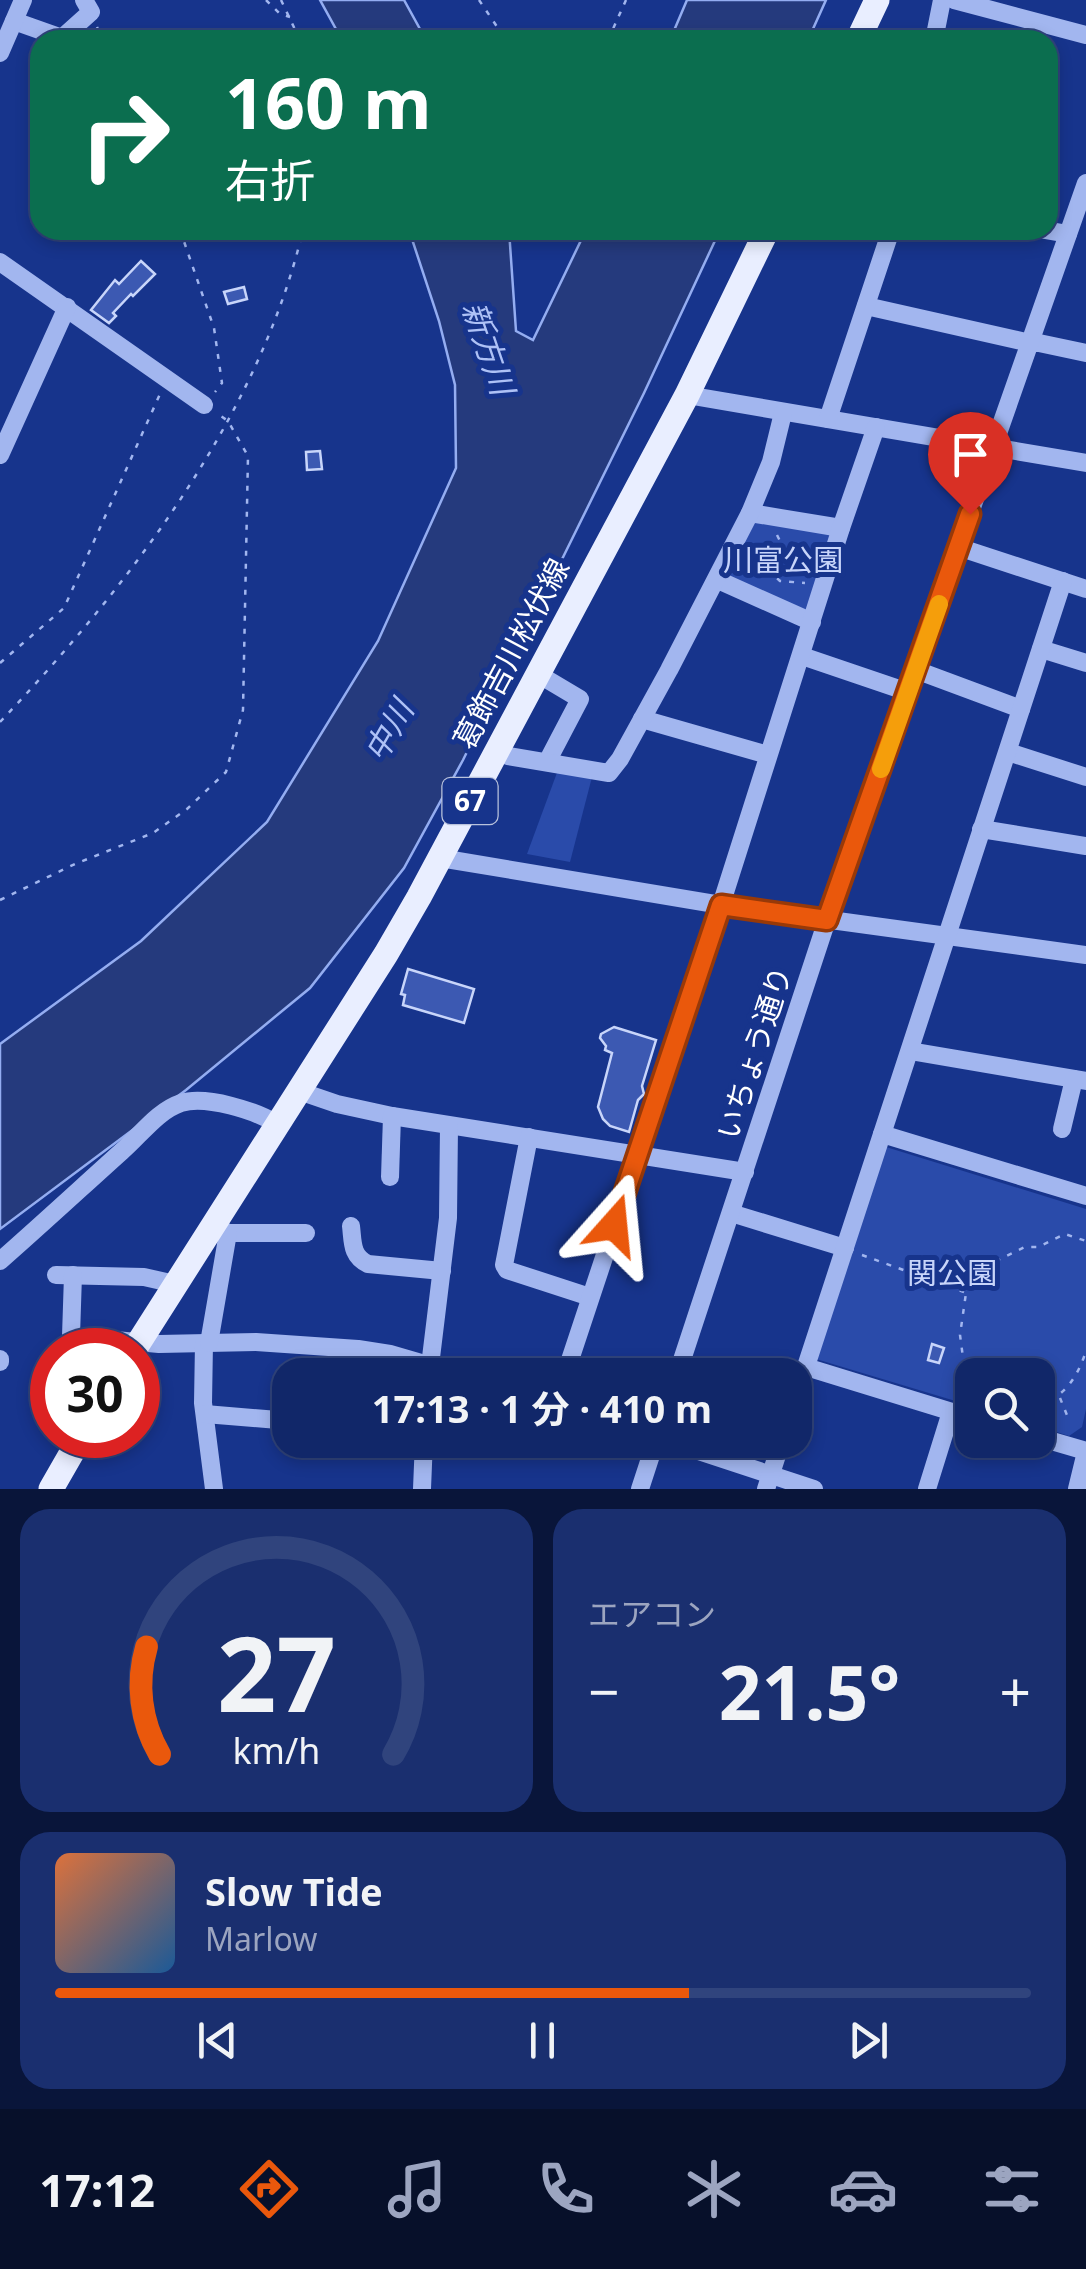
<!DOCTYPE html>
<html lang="ja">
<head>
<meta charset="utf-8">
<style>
  body { margin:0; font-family:"Noto Sans","Noto Sans JP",sans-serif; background:#1a2f6f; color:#f1f3f6; height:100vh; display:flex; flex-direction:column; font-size:38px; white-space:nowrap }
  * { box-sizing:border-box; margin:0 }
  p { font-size:32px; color:#9ca5c0 }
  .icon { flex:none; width:55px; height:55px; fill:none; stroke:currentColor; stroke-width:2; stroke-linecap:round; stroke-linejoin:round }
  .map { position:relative; height:1489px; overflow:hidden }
  .side { display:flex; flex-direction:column; gap:20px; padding:20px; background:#09153a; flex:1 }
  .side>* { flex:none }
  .banner { position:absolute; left:30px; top:30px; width:1028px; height:210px; border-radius:30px; box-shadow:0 5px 15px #0003,0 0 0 2px #30447d; background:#0b6e4f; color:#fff; overflow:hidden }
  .buttons { position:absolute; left:955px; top:1358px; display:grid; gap:20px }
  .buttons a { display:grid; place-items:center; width:100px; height:100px; border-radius:20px; background:#112769; box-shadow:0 5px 15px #0003,0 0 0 2px #30447d; font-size:50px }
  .speed { position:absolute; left:30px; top:1328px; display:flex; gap:20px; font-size:50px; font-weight:700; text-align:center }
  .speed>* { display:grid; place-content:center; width:130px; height:130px; border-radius:50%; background:#112769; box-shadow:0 5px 15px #0003,0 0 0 2px #30447d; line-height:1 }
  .speed .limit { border:15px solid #d22; background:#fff; color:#111 }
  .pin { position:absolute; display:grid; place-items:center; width:85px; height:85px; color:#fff; margin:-102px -42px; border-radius:50% 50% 50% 0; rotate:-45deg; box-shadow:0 0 10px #0007 }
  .pin .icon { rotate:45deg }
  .me { position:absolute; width:110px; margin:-55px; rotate:18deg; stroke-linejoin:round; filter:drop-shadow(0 0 8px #0008) }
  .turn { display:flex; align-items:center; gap:35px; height:210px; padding:0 30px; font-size:45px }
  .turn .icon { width:130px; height:130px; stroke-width:2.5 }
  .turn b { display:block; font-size:70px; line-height:85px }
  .big { font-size:75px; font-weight:700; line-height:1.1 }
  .side .card { flex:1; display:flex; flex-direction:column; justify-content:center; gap:15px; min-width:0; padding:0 35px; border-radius:30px; background:#1a2f6f }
  .side .dial { align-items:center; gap:0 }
  .dial svg { height:260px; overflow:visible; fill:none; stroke:#30447d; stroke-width:7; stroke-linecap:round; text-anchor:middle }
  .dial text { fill:#f1f3f6; stroke:none }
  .song { display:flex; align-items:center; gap:30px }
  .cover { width:120px; height:120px; border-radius:15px; background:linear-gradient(135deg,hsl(20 70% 55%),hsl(210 70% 35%)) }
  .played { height:10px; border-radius:5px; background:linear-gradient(90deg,#ea580c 65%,#30447d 65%) }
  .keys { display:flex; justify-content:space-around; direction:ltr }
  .heat { display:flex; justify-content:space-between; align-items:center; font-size:55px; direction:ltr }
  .side .tiles { flex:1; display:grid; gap:20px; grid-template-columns:1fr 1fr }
  .card:last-child { grid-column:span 2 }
  .trip { position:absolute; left:272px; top:1358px; width:540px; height:100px; border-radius:30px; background:#112769; box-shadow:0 5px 15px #0003,0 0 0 2px #30447d; font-weight:700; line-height:100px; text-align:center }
  .menu { display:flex; height:160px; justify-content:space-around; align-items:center; background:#07102a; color:#9ca5c0 }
  .menu .icon { width:70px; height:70px }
  .menu .selected { color:#ea580c }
  .menu b { font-size:45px; color:#f1f3f6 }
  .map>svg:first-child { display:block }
</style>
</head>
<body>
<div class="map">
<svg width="1086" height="1489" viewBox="0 0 1086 1489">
  <rect width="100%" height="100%" fill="#17348c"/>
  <!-- green -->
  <g fill="#2a4baa">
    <polygon points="752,520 832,534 809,608 802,611 727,579 727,574"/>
    <polygon points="558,770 592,777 570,862 527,854"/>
    <polygon points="886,1147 1086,1209 1086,1409 1082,1427 1069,1436 1038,1426 1038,1375 972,1375 972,1406 816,1359"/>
  </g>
  <!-- water -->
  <g fill="#253a7d" stroke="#94adf1" stroke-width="2.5">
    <polygon points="320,0 404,0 426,40 342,40"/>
    <polygon points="687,0 826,0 808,40 670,40"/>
    <polygon points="409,230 509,230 516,331 533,340 586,230 720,230 644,393 463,760 404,868 310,988 186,1090 0,1229 0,1044 141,941 267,822 378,641 456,468 455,385 439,321"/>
  </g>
  <!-- building -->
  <g fill="#3c59b2" stroke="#c8d5fa" stroke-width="2.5">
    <polygon points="141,261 155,274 133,296 131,294 113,313 116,316 109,323 91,310 115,280 119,284"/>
    <polygon points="244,287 247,299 228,304 224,292"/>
    <polygon points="320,451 322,469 307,470 306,452"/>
    <polygon points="408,969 474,989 464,1023 403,1005 405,995 401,994"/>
    <polygon points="614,1027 656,1040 642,1086 644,1094 638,1100 629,1132 610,1126 603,1119 598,1107 612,1053 605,1050 606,1046 600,1038 601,1034"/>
    <polygon points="932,1344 944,1348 939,1363 928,1360"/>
  </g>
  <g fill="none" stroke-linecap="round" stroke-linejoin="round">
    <!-- path -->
    <g stroke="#a2b6ef" stroke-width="2.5" stroke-dasharray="5 8" stroke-linecap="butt">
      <polyline points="266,0 280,14 290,17"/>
      <polyline points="281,0 300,40"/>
      <polyline points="479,0 506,40 553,40"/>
      <polyline points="97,27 102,40"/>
      <polyline points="608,40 626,0"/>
      <polyline points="180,230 214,328 222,383 215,392"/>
      <polyline points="777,535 781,543 778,552 770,558 770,572 780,581 805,583"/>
      <polyline points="742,566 753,576"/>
      <polyline points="0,663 64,608 160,394"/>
      <path d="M0 722C129 586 259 416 303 230"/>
      <polyline points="0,900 75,864 153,833 187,809 226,772 243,710 248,456 228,421 218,414"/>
      <polyline points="862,1255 964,1292"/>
      <polyline points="973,1375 964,1365 960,1335 966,1293 983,1270 1000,1259 1025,1247 1038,1247 1065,1234 1086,1241"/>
      <polyline points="1060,1398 1069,1420"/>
      <path d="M1038 1404C1064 1399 1078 1376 1086 1351"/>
    </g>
    <!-- minor -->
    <g stroke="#a2b6ef" stroke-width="18">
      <polyline points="954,0 1086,35"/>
      <polyline points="14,21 62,38 91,12 84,0"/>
      <polyline points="934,40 942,0"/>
      <polyline points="0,53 23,0"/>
      <polyline points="1045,230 1068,234"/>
      <polyline points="0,262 204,405"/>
      <polyline points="866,306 1030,343 1039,343 1086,353"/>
      <polyline points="687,395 1086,463"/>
      <polyline points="828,419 891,230"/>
      <polyline points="0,455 67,307"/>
      <polyline points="750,513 841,528"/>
      <polyline points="958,547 1086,589"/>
      <polyline points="718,580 812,622"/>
      <polyline points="1041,649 1086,663"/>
      <polyline points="802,656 908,692"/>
      <polyline points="916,670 1021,709"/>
      <polyline points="538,674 580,699 547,762"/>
      <polyline points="642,719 768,755"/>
      <polyline points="497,750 508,756 609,773 620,759 669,670 750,513 771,462 783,413"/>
      <polyline points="1008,752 1086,777"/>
      <polyline points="981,829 1086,846"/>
      <polyline points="440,858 721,905 1086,955"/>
      <polyline points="910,1051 1086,1081"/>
      <polyline points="299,1091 337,1104 392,1116 745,1172"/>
      <polyline points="1062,1129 1074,1079"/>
      <polyline points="882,1134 1086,1196"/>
      <polyline points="529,1137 504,1265 507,1270 590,1297"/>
      <polyline points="390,1177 392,1116"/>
      <polyline points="731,1213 845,1248"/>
      <path d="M351 1226C353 1242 351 1256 368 1264L442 1271"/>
      <polyline points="228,1233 306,1233"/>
      <path d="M0 1261C41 1225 81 1188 121 1152 140 1136 157 1111 181 1103 206 1095 256 1111 277 1124"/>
      <polyline points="56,1275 144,1277 175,1284"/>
      <polyline points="73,1275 71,1336 159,1344 256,1342 358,1349 390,1354 462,1375"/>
      <polyline points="204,1343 203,1403 214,1489"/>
      <polyline points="209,1343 228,1233 214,1225"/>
      <polyline points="0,1359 0,1362"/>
      <polyline points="806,1367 972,1418"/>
      <polyline points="429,1374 448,1218 449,1126"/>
      <polyline points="565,1375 721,905 841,528 876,427"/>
      <polyline points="677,1375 827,920 1086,183"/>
      <polyline points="795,1400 1063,581"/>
      <polyline points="205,1414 290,1421"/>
      <polyline points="1038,1437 1086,1451"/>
      <polyline points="665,1440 814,1489"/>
      <polyline points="422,1489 424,1440"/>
      <polyline points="640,1489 656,1440"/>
      <polyline points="766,1489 782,1440"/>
      <polyline points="927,1489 951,1412"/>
      <polyline points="1077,1489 1086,1452"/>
    </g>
    <!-- major -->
    <g stroke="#e9eeff" stroke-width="25">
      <polyline points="858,40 877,0"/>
      <polyline points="134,1350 386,954 419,897 687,395 767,230"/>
      <polyline points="51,1489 82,1435"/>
    </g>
  </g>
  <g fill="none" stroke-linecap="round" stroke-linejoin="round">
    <defs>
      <polyline id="route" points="614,1225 721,905 827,920 970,514"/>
    </defs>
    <!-- route casing -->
    <use href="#route" stroke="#983908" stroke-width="25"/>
    <!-- route -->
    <use href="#route" stroke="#ea580c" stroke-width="18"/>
    <!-- slow -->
    <polyline stroke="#f59e0b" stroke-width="18" points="881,769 939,604"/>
  </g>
  <g text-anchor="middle" stroke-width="10" stroke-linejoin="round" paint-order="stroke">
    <!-- shield labels -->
    <rect fill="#17348c" stroke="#b9c2dc" stroke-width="2.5" x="442.5" y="778" width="55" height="46" rx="8"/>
    <g font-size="28" font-weight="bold" fill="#fff">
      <text x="470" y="811">67</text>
    </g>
    <!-- park labels -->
    <g font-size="30" fill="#c8d5fa" stroke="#17348c">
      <text x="783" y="571">川富公園</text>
      <text x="952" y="1284">関公園</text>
    </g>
    <!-- street labels -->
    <g font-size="30" fill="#fff" stroke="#17348c">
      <text transform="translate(512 654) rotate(-62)" y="10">葛飾吉川松伏線</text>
      <text transform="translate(755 1053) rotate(-72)" y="10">いちょう通り</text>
    </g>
    <!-- water labels -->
    <g font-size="32" font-style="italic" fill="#aec1f6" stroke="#17348c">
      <text transform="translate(488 348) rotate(71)" y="11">新方川</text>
      <text transform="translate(389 731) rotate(-60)" y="11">中川</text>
    </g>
  </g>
</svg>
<div class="buttons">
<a><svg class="icon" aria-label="search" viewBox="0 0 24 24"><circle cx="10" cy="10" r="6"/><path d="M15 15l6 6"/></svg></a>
</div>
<div class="speed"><div class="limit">30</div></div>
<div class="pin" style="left:970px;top:514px;background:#d93025"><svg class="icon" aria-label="arrive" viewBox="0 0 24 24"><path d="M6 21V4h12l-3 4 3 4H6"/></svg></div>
<svg class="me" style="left:614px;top:1225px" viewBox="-20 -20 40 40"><path d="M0-17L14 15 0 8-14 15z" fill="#ea580c" stroke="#fff" stroke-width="4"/></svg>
<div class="trip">17:13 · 1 分 · 410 m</div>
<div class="banner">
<div class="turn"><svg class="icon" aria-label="right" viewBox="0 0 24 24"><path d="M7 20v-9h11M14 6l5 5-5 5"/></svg><div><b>160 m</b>右折</div></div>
</div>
</div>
<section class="side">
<div class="tiles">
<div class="card dial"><svg viewBox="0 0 100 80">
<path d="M14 69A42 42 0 1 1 86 69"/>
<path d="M14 69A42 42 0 0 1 10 36" stroke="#ea580c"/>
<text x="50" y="56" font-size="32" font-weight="700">27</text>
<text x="50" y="72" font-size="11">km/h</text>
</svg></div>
<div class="card"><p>エアコン</p>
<div class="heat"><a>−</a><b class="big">21.5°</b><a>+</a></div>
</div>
<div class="card">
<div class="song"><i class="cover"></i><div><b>Slow Tide</b><p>Marlow</p></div></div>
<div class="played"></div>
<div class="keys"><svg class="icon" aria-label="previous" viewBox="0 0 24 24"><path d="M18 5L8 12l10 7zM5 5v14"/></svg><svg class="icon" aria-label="pause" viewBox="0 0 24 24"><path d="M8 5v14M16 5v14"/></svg><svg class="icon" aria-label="next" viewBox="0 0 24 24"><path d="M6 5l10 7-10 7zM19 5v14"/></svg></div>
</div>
</div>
</section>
<nav class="menu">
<b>17:12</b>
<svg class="icon selected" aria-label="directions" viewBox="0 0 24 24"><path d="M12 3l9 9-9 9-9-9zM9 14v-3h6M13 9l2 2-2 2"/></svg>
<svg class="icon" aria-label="music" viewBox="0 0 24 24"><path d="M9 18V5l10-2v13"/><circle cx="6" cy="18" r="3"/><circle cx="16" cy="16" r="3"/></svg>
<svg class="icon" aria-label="phone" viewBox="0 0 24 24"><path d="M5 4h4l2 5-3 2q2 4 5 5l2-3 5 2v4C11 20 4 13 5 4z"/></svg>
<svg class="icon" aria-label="climate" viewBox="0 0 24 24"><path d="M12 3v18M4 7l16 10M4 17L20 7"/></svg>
<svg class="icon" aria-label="car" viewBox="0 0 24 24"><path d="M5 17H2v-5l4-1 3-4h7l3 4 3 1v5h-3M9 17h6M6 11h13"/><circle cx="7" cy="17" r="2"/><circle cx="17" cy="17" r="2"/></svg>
<svg class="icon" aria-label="filters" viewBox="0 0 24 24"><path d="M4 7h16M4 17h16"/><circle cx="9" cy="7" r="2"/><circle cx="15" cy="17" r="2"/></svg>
</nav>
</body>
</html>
